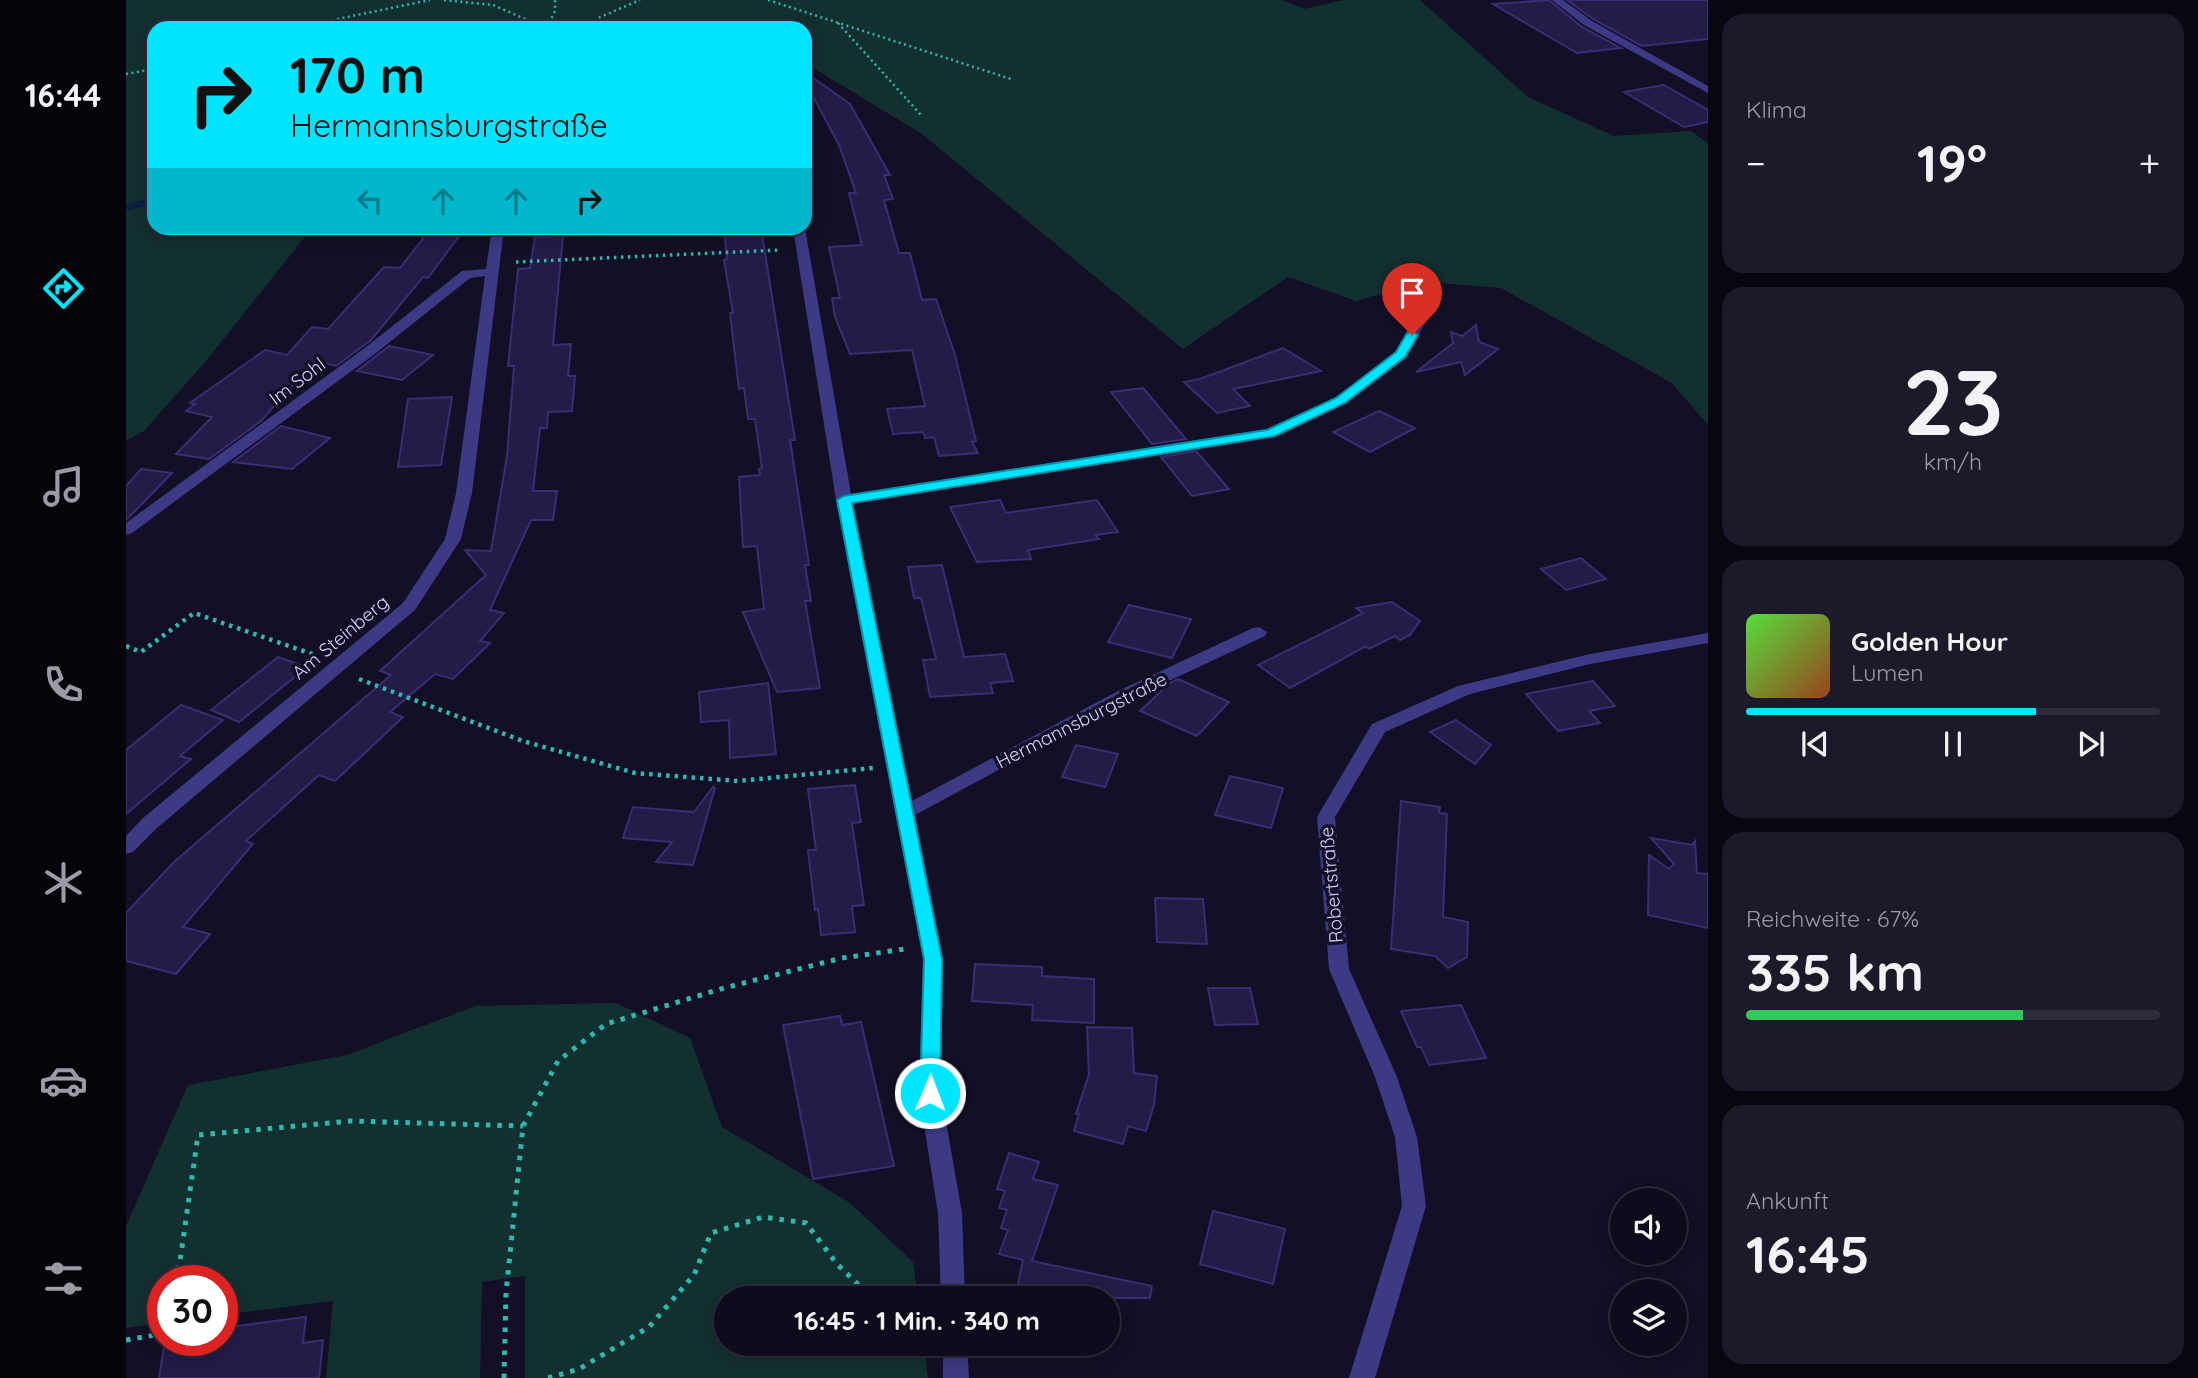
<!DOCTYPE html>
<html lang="de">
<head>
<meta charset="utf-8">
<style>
  body { margin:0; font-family:Quicksand,sans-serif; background:#1c1929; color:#f1f3f6; height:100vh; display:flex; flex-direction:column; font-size:26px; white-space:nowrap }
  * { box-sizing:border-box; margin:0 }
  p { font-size:23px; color:#9b9ba3 }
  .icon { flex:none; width:38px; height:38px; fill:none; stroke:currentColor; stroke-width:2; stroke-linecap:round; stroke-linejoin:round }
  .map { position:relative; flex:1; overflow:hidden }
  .sheet { display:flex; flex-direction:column; gap:14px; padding:14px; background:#08060f; width:490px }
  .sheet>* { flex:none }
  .banner { position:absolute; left:21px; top:21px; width:665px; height:214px; border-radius:21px; box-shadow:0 4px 18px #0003,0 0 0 2px #2e2b3b; background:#00e5ff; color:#111; overflow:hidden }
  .tools { position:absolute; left:1484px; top:1188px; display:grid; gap:14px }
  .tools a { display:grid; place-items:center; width:77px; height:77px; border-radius:50%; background:#0e0b1c; box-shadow:0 4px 18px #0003,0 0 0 2px #2e2b3b; font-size:35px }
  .speed { position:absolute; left:21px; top:1265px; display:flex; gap:14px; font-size:35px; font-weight:700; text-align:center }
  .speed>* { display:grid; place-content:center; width:91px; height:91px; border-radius:50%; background:#0e0b1c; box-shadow:0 4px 18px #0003,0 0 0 2px #2e2b3b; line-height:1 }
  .speed .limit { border:10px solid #d22; background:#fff; color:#111 }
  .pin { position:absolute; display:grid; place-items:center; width:60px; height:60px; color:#fff; margin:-72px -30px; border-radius:50% 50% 50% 0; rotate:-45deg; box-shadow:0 0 7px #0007 }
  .pin .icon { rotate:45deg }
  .me { position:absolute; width:77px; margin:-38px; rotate:1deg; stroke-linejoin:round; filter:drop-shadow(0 0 5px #0008) }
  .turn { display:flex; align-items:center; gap:24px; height:147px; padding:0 28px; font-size:32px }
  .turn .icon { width:91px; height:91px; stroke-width:2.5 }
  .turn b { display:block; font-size:49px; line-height:60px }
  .lanes { display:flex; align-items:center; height:66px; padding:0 28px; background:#0003; justify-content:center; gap:35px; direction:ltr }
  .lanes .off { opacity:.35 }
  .big { font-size:52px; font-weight:700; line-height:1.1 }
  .sheet .card { flex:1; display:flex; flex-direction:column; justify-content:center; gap:10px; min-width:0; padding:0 24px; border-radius:21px; background:#1c1929 }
  .sheet .dial { align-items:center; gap:0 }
  .dial b { font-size:91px; line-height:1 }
  .song { display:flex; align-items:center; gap:21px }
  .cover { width:84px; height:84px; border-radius:10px; background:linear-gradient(135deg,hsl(110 70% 55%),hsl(20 70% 35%)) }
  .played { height:7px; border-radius:4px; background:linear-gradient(90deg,#00e5ff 70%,#2e2b3b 70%) }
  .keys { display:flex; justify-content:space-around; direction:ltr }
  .heat { display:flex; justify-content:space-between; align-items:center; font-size:38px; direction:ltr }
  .charge { height:10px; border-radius:5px; background:linear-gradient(90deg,#34c759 67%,#2e2b3b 0) }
  .trip { position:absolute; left:588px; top:1286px; width:406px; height:70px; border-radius:35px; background:#0e0b1c; box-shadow:0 4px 18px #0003,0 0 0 2px #2e2b3b; font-weight:700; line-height:70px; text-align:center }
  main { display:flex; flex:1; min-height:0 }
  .menu { display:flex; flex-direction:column; width:126px; justify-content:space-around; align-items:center; background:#06040b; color:#9b9ba3 }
  .menu .icon { width:49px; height:49px }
  .menu .on { color:#00e5ff }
  .menu b { font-size:32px; color:#f1f3f6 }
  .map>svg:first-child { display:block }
</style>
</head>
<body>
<main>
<nav class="menu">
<b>16:44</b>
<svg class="icon on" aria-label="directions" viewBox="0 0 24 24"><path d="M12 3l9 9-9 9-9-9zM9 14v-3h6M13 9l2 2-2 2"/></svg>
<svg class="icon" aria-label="music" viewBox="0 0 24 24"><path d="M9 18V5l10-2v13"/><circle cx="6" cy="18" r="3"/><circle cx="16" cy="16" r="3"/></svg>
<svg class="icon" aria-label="phone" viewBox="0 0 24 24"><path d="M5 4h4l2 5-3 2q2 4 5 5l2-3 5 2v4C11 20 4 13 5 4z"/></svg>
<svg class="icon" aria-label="climate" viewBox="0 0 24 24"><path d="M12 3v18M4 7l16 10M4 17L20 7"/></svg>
<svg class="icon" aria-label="car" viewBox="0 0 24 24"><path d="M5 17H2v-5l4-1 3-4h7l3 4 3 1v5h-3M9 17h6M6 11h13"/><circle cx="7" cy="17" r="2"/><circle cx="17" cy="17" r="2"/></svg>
<svg class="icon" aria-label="filters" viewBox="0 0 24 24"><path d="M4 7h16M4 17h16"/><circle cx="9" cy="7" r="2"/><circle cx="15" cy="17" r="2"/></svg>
</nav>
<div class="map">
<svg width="1582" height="1378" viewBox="0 0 1582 1378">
  <rect width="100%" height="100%" fill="#130f26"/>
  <!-- green -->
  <g fill="#12302f">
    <polygon points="0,0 1156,0 1178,9 1217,0 1294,0 1402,97 1488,136 1565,131 1582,143 1582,425 1546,383 1375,288 1300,282 1230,301 1162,277 1057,349 796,134 679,63 679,28 620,28 614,24 570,28 28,28 28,228 186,228 80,361 18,431 0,441"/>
    <polygon points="490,1003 564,1038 596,1127 723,1202 787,1262 792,1298 600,1298 600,1344 798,1344 802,1378 399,1378 399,1276 356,1282 354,1378 200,1378 207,1301 96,1315 96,1281 37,1281 37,1323 0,1328 0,1226 62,1085 221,1055 349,1006"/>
  </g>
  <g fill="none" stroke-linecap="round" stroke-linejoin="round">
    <!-- stream -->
    <polyline stroke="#0a1f44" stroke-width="6" points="0,207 28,201"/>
  </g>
  <!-- building -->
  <g fill="#241b47" stroke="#3b2d73" stroke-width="2">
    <polygon points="1423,0 1456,27 1495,48 1451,53 1367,4"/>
    <polygon points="1441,0 1582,0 1582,39 1516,46 1467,19"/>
    <polygon points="679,72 724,104 764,175 758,175 767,199 758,200 773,253 784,253 796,300 810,299 829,355 850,441 846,442 852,453 813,456 808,437 799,438 797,432 767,434 761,409 799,406 786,350 724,354 709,317 706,298 714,298 703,247 736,245 723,193 730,193 713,145 679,81"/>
    <polygon points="1538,85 1582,110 1582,122 1558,127 1498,92"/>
    <polygon points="299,228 339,228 302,278 297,277 245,340 210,366 188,361 135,421 83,459 50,454 86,417 60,411 69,404 64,403 139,350 161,355 186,327 202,329 258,267 274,268 296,240"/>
    <polygon points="598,228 635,228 669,440 664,440 683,565 679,565 685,601 679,601 694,688 651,692 617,612 638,609 631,546 617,547 613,477 634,475 633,469 636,468 629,419 622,419 618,388 613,389 604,313 607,313 598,260 601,259"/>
    <polygon points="437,236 427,345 445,344 442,376 449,376 446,411 422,412 421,428 414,428 407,491 431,491 427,520 405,520 364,610 378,613 354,641 364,643 327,679 309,674 264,712 277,717 209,781 193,775 120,841 127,844 57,927 84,934 50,974 0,961 0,913 48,862 265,675 254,671 360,575 339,550 365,551 381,456 388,366 382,366 392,269 404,268 409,237"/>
    <polygon points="1350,325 1353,342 1372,349 1339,375 1335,362 1290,372 1327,343 1325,332 1336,336"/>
    <polygon points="263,346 307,355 276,380 231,371"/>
    <polygon points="1157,348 1195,371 1107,389 1124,406 1091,413 1058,382 1074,379"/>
    <polygon points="1017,388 1060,439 1026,444 985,392"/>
    <polygon points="326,397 315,465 272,467 282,399"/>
    <polygon points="1253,411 1289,428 1244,452 1207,432"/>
    <polygon points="155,426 204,438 166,469 107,462"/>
    <polygon points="1070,451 1103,489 1066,496 1035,457"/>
    <polygon points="15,469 46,473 0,520 0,486"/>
    <polygon points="874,500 880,513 971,500 992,532 969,535 973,539 902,550 905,559 851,562 824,507"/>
    <polygon points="1455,558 1480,579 1440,590 1415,569"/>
    <polygon points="816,565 838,657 879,654 887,681 864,683 867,693 804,697 797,660 810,659 795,598 788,598 782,567"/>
    <polygon points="1266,602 1294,621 1284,635 1274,640 1269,636 1243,649 1240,646 1164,688 1132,665 1237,613 1230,608"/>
    <polygon points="1003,605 1065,619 1046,658 982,642"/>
    <polygon points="152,657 181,667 113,722 85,710"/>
    <polygon points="1052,679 1103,702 1071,736 1014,711 1044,683"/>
    <polygon points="1467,681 1489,706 1463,711 1474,723 1432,731 1400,694"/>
    <polygon points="642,683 650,754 604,758 603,720 575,722 573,692"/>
    <polygon points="55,705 97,720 54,756 65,759 0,814 0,750"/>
    <polygon points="1330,720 1365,745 1349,764 1304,732"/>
    <polygon points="950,745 992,754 979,787 936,777"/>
    <polygon points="1104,776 1157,788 1145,828 1089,815"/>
    <polygon points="729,785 735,822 726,823 738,905 726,906 729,932 695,935 692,909 689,910 682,850 690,850 682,789"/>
    <polygon points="587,787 589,788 567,865 530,862 546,842 497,838 507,807 568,812"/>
    <polygon points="1275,801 1314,807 1313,813 1321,814 1317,917 1342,922 1341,957 1322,968 1309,956 1265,949"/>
    <polygon points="1525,838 1566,845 1569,841 1571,873 1582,874 1582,928 1522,915 1523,855 1543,869 1548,864"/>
    <polygon points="1029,898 1077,899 1081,944 1031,942"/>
    <polygon points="849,964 916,967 916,976 968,979 968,1023 906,1020 907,1005 846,1001"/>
    <polygon points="1082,988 1124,988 1132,1024 1089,1025"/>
    <polygon points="1335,1005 1360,1058 1303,1065 1295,1047 1291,1047 1275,1011"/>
    <polygon points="714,1016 716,1025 735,1022 768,1166 687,1179 657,1025"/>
    <polygon points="961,1027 1006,1028 1008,1073 1031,1076 1028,1105 1020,1131 1002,1126 997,1144 948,1131 953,1114 950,1114 963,1074"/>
    <polygon points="883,1153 913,1162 907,1179 932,1185 906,1261 1026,1286 1024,1298 889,1298 897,1260 873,1254 882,1230 875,1228 881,1210 873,1208 879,1191 871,1189"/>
    <polygon points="1087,1211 1159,1229 1147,1284 1074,1264"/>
    <polygon points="180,1317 177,1343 197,1340 193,1378 33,1378 39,1340 96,1340 96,1328"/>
  </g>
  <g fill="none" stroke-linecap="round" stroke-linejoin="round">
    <!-- path-far3 -->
    <g stroke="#2fb8b0" stroke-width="2.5" stroke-dasharray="2 3.5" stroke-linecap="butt">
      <polyline points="318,0 367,5 420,28"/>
      <polyline points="642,0 888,80"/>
      <polyline points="712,23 795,115"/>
      <polyline points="168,28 304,0"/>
      <polyline points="421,28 429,11 429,0"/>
      <polyline points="460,28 472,18 514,0"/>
      <polyline points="0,74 28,69"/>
    </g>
    <!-- path-far2 -->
    <polyline stroke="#2fb8b0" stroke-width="3.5" stroke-dasharray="2.5 4.5" stroke-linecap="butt" points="390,262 654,250"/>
    <!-- path-far1 -->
    <g stroke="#2fb8b0" stroke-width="4.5" stroke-dasharray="3.5 5" stroke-linecap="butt">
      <polyline points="0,646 15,652 68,613 189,655"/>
      <polyline points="233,679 397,741 509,773 612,781 747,768"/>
    </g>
    <!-- path -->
    <g stroke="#2fb8b0" stroke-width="5" stroke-dasharray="4.5 7" stroke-linecap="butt">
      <polyline points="47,1281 54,1261 72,1135 225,1121 397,1126"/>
      <polyline points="0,1340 29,1335 37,1312"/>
      <polyline points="378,1378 380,1293 397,1126 432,1061 480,1024 598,988 716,958 779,949"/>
      <polyline points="422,1378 453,1369 523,1327 568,1275 585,1233 637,1217 680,1223 711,1264 746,1298"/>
    </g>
    <!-- minor -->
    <g fill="#3d3a85" fill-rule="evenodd">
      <polygon points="366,228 378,228 346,493 335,539 289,610 31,828 7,852 0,854 0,836 17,818 277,603 319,539 330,493 359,276 344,278 250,353 6,533 0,535 0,523 240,347 336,271 360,269"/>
      <polygon points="667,228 679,228 725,494 1140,429 1209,398 1269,353 1291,313 1301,313 1303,316 1280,358 1219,404 1149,436 726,503 786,801 990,692 1127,628 1133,627 1141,632 1139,636 1002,700 789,815 817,959 815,1093 836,1213 839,1298 815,1298 812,1213 793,1093 797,959 710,500"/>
      <polygon points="1582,633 1582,643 1464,664 1344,694 1259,732 1209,817 1223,969 1271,1077 1291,1137 1300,1206 1249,1378 1223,1378 1276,1206 1269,1137 1249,1077 1203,969 1191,817 1246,724 1332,686 1464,654"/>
      <polygon points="817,1344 841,1344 843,1378 817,1378"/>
    </g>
    <!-- tertiary -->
    <polygon fill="#3d3a85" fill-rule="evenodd" points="1426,0 1437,0 1466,21 1582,86 1582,93 1458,25"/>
  </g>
  <!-- route -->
  <polygon fill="#00e5ff" stroke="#0095a6" stroke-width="2" points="1286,331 1292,335 1279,357 1219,403 1149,436 726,503 816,959 814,1093 811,1099 804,1101 796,1099 794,1093 798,959 711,500 718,496 1141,430 1210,398 1270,352 1281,333"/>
  <g text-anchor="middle" stroke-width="7" stroke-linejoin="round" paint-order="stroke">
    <!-- street labels -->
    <g font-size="19" fill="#d9d4ff" stroke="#130f26">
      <text transform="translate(171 381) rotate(-37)" y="7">Im Sohl</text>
      <text transform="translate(214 637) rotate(-40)" y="7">Am Steinberg</text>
      <text transform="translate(955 720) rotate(-27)" y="7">Hermannsburgstraße</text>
      <text transform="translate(1205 885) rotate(-95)" y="7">Robertstraße</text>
    </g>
  </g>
</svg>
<div class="tools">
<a><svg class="icon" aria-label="sound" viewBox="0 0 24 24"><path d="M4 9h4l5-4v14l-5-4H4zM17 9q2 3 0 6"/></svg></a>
<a><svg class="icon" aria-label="layers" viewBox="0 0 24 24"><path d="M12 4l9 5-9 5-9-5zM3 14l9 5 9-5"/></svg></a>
</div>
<div class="speed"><div class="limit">30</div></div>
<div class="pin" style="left:1286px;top:335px;background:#d93025"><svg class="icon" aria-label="arrive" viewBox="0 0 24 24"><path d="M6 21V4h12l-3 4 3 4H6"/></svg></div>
<svg class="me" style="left:804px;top:1093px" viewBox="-20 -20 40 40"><circle r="17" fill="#00e5ff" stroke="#fff" stroke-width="3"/><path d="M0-11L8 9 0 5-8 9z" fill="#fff"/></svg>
<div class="trip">16:45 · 1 Min. · 340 m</div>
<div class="banner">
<div class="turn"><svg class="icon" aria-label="right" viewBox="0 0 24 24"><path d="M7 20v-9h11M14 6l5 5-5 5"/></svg><div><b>170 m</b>Hermannsburgstraße</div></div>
<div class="lanes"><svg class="icon off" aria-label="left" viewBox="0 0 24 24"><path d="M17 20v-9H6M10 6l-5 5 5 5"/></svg><svg class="icon off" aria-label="ahead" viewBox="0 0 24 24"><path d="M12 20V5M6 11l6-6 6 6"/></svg><svg class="icon off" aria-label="ahead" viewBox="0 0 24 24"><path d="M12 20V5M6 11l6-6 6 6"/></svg><svg class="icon" aria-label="right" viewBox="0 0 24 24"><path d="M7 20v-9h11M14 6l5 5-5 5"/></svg></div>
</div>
</div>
<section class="sheet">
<div class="card"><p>Klima</p>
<div class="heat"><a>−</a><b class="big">19°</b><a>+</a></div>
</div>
<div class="card dial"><b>23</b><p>km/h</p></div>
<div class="card">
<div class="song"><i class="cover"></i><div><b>Golden Hour</b><p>Lumen</p></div></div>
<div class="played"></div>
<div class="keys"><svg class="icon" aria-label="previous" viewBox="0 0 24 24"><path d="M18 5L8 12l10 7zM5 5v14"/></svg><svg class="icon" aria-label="pause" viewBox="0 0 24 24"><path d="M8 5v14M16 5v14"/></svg><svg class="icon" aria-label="next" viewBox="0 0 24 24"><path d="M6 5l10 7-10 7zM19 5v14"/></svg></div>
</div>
<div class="card"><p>Reichweite · 67%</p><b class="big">335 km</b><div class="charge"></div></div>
<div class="card"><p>Ankunft</p><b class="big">16:45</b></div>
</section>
</main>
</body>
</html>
